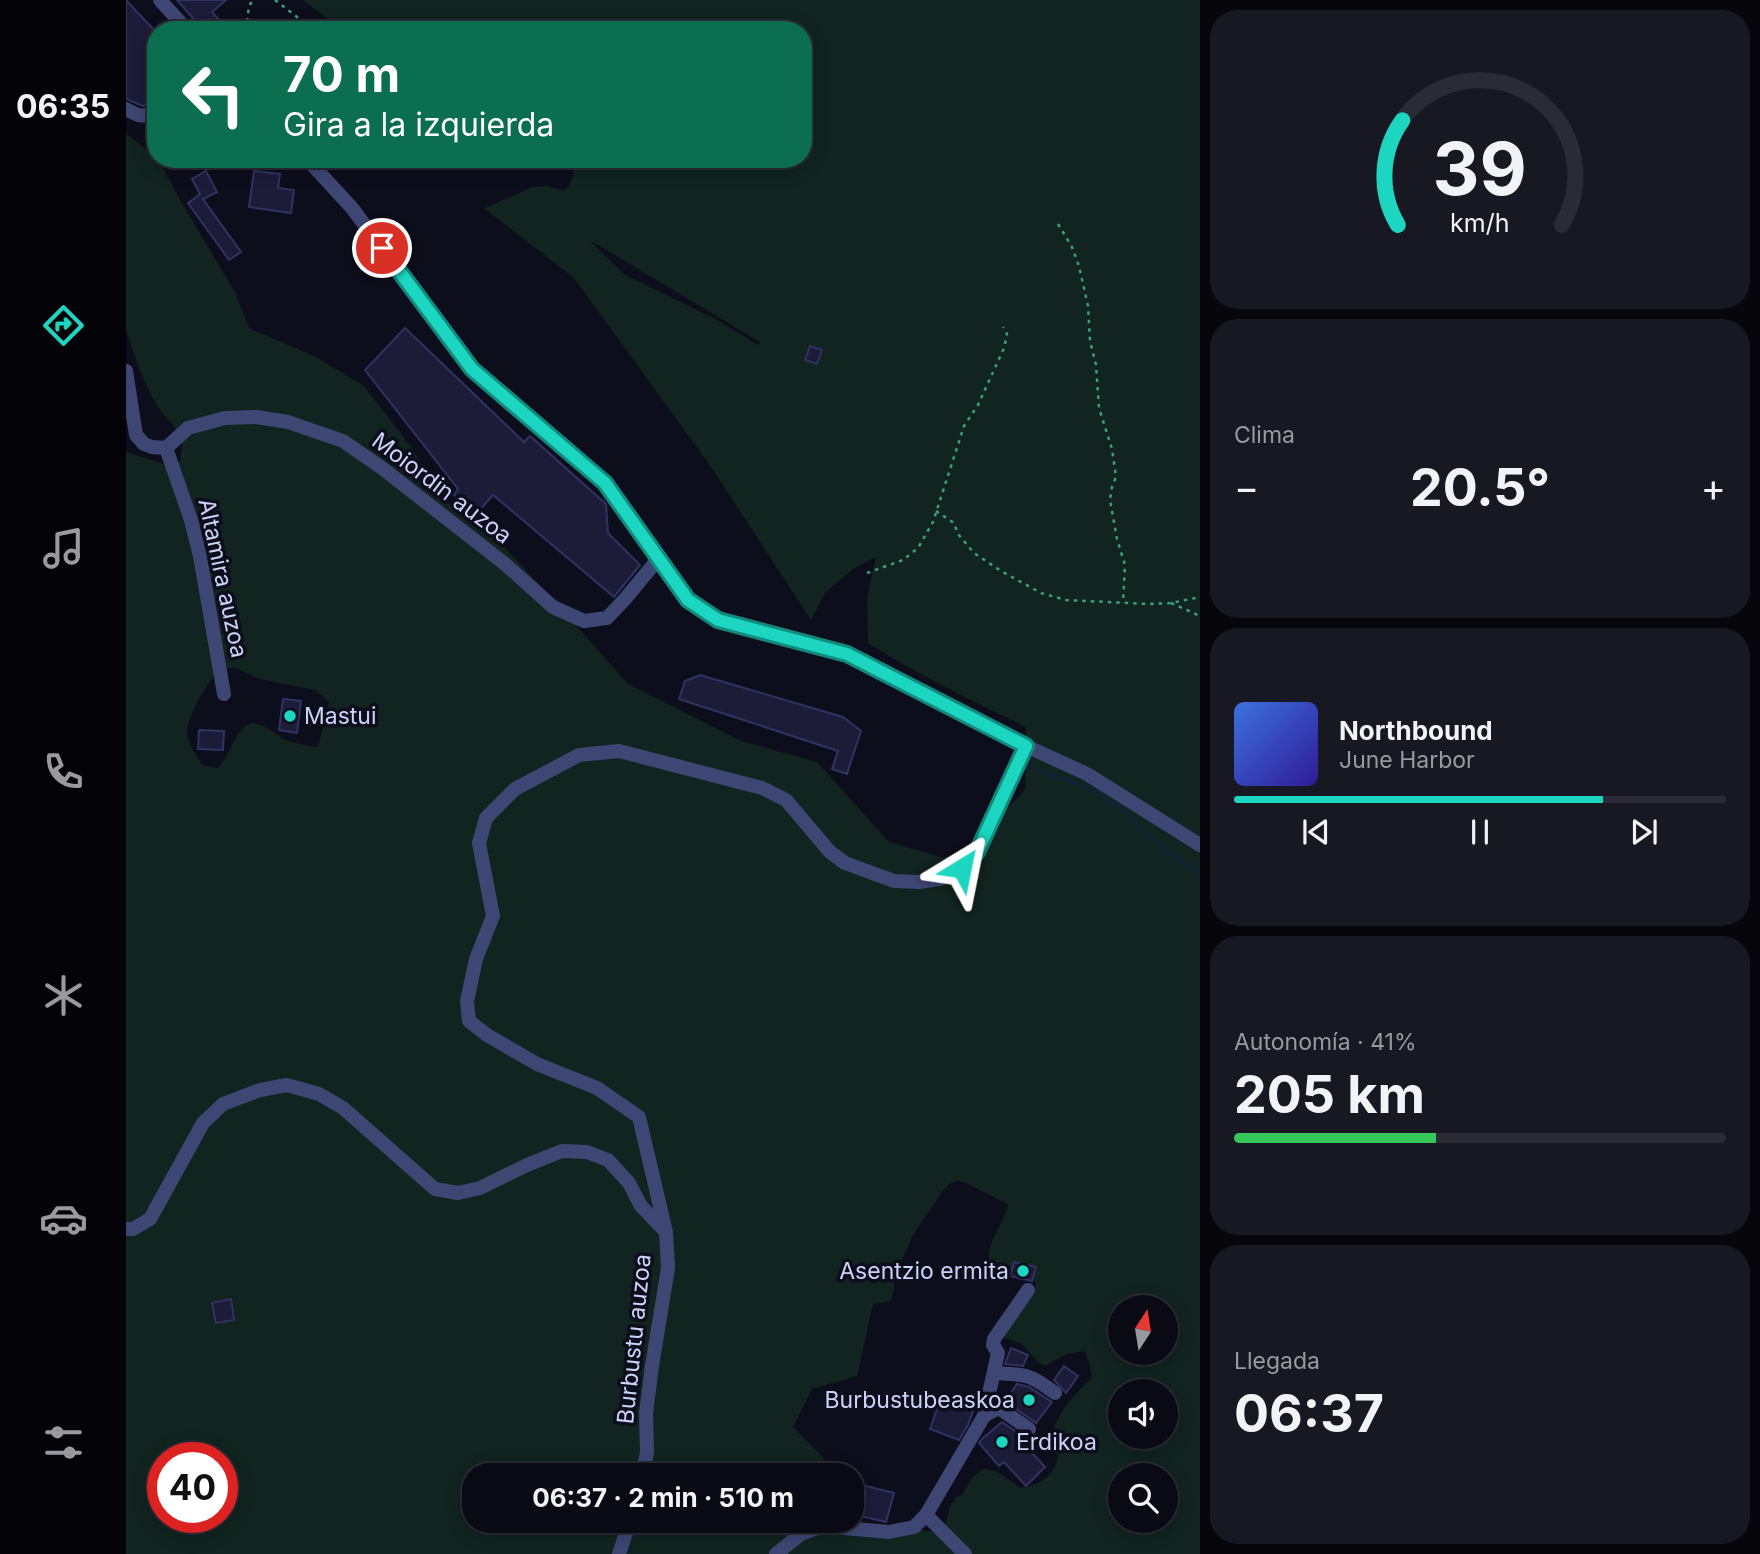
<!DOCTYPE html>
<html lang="es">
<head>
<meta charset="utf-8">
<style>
  body { margin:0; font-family:Inter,sans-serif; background:#181822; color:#f1f3f6; height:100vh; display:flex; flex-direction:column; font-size:26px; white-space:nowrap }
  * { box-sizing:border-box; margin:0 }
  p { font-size:23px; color:#999aa0 }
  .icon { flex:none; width:38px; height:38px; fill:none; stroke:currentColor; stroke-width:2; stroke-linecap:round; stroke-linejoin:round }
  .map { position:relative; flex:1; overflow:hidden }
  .drawer { display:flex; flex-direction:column; gap:10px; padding:10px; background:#06060b; width:560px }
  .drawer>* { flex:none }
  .hud { position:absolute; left:21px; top:21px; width:665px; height:147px; border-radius:28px; box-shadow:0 4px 18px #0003,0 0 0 2px #2a2b34; background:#0b6e4f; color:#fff; overflow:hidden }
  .needle { width:46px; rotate:12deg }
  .controls { position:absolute; left:982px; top:1295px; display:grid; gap:14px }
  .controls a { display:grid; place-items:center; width:70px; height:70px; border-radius:50%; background:#0a0a14; box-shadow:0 4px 18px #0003,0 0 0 2px #2a2b34; font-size:35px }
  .speed { position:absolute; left:21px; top:1442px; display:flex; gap:14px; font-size:35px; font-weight:700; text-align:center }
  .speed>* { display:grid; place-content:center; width:91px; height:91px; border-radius:50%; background:#0a0a14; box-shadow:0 4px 18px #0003,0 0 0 2px #2a2b34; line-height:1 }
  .speed .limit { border:10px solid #d22; background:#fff; color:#111 }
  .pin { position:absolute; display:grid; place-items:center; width:60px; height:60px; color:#fff; margin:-30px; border:4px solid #fff; border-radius:50%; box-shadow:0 2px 7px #0007 }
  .me { position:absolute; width:77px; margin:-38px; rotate:35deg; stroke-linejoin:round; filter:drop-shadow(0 0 5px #0008) }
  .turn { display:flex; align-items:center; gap:24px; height:147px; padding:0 21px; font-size:32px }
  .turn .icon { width:91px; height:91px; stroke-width:2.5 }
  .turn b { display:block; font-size:49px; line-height:60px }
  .big { font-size:52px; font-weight:700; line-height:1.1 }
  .drawer .card { flex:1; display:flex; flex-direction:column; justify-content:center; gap:10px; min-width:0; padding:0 24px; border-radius:28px; background:#181822 }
  .drawer .dial { align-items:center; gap:0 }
  .dial svg { height:182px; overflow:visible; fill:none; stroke:#2a2b34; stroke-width:7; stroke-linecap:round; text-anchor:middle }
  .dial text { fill:#f1f3f6; stroke:none }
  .song { display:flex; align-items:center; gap:21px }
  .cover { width:84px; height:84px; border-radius:10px; background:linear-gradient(135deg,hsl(220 70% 55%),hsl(250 70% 35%)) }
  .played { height:7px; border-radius:4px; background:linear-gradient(90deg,#1cd6c1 75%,#2a2b34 75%) }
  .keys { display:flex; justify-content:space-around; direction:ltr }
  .heat { display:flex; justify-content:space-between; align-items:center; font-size:38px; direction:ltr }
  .charge { height:10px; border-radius:5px; background:linear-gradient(90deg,#34c759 41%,#2a2b34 0) }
  .trip { position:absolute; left:336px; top:1463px; width:402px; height:70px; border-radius:28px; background:#0a0a14; box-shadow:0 4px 18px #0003,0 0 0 2px #2a2b34; font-weight:700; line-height:70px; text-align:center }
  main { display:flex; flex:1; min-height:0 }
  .menu { display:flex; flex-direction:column; width:126px; justify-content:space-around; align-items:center; background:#040408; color:#999aa0 }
  .menu .icon { width:49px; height:49px }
  .menu .on { color:#1cd6c1 }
  .menu b { font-size:32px; color:#f1f3f6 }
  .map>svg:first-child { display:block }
</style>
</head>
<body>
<main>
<nav class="menu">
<b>06:35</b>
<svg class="icon on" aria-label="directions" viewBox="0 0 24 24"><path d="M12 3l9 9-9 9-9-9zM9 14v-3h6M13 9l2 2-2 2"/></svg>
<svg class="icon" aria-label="music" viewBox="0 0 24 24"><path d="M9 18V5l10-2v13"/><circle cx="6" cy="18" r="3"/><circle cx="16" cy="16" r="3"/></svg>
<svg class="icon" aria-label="phone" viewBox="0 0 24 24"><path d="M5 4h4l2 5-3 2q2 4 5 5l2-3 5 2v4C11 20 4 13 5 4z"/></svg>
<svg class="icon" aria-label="climate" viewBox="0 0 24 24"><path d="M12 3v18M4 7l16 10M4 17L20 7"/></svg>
<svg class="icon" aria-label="car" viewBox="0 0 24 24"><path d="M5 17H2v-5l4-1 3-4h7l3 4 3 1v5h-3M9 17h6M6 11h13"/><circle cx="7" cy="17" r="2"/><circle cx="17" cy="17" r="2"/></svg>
<svg class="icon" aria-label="filters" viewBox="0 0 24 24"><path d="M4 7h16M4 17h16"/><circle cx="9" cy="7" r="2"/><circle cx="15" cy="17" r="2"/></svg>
</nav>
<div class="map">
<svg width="1074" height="1554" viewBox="0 0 1074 1554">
  <rect width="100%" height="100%" fill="#0d0e1b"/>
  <!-- green -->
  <path fill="#11241f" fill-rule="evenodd" d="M177 0H1074V1554H0V452L38 464 54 462 56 446 49 427 37 414 27 399 14 371 0 331V134L30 156V159H32L53 198 110 294 123 328 188 356 238 386 286 448 316 502 342 509 416 587 502 684 615 741 691 762 763 842 818 858 846 844 899 790 900 727C846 701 793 675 742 643L741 597 750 557 727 569 699 593 685 620 583 464 448 278 358 208 407 187 421 186 439 191 448 176V159H677V30H216ZM464 241 472 245 634 342 632 345 590 319 499 275ZM107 667 134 679 189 690 203 702 192 747C182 745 171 744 162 741 147 735 143 724 125 723 107 731 106 754 92 768L77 765C70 755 61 743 61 731 62 718 79 686 88 677 94 672 100 669 107 667ZM832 1181 840 1183 882 1204C879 1223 860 1243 863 1260 876 1273 900 1268 910 1283L909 1291 872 1335 896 1344 912 1362 916 1365H921L941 1354 959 1351 964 1366 966 1378C952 1391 935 1408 929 1426 925 1436 930 1444 931 1453 934 1474 912 1485 895 1488L870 1471 858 1469 852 1473 846 1478 836 1495 830 1497 824 1507 817 1534 797 1530 731 1529 716 1521H348V1475H699L697 1457 667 1427 686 1389 731 1376 747 1304 765 1301 771 1272 787 1235 817 1191 823 1184ZM994 1307H1040V1353H994ZM994 1391H1040V1437H994ZM37 1458H96V1517H37ZM994 1475H1040V1521H994Z"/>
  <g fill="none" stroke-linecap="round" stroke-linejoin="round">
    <!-- stream -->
    <polyline stroke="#0e2333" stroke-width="3.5" points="905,767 963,788 997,810 1040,851 1074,873"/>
  </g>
  <!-- building -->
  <g fill="#1c1c39" stroke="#313262" stroke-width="2">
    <polygon points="0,0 30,32 30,97 17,106 0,99"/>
    <polygon points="51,0 100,0 86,12 102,30 77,30"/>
    <polygon points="80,171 91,192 77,199 115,252 103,260 62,203 74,194 66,179"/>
    <polygon points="128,171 154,174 152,188 168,190 165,213 123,207"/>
    <polygon points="279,328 398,442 404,436 480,504 482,533 514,565 488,597 367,495 350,514 328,495 332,489 239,370"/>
    <polygon points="684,346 696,350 691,364 679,360"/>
    <polygon points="574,675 717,717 735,731 721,774 706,769 712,751 553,699 559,681"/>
    <polygon points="157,699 175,701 171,733 153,730"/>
    <polygon points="73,730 98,731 97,750 72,749"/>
    <polygon points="888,1262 910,1267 906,1281 884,1276"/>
    <polygon points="105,1299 108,1320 90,1323 86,1303"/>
    <polygon points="885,1348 902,1355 897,1366 879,1364"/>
    <polygon points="938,1366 952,1376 940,1393 928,1380"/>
    <polygon points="891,1384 903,1387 926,1402 910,1423 879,1401"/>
    <polygon points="823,1402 847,1411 842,1425 833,1440 804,1429 812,1406 820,1409"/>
    <polygon points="876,1422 889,1431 900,1443 898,1444 919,1467 900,1486 878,1462 873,1466 853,1443 856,1439"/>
    <polygon points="732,1484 768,1493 760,1522 726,1514 726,1506"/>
  </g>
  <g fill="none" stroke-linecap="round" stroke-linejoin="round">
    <!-- path -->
    <g stroke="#3b9e83" stroke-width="2.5" stroke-dasharray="3.5 5" stroke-linecap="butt">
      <polyline points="149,0 188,30"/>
      <polyline points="120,30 123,6 127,0"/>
      <polyline points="932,224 946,247 953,266 962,306 964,341 970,365 973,408 986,449 990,477 986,487 984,500 991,539 999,565 997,603"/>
      <polyline points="810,511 828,523 832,534 848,553 875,571 915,593 940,600 1022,604 1045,603 1074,597"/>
      <polyline points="741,573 777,560 792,548 807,522 838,426 852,405 878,348 881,334 877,327"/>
      <polyline points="1045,603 1074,616"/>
    </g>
    <!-- minor -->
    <g stroke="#3e4774" stroke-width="14">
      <polyline points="34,0 61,30"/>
      <path d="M0 109C12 116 17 119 30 110"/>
      <polyline points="181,159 226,208 346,369 479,483 562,600 592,620 721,654 900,746 961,774 1074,845"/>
      <polyline points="0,371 10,435 18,444 26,447 40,448 65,520 74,556 98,694"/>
      <polyline points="40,448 62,428 99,418 130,417 162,422 217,441 256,468 379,564 427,607 458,621 481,618 499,599 533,558"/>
      <polyline points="0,1229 7,1229 24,1219 77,1123 97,1104 134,1090 161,1085 193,1094 217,1108 309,1189 332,1193 354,1188 401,1165 436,1151 461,1152 482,1160 503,1183 515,1206 539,1231"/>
      <path d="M868 1373C900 1375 903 1373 929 1393"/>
      <polyline points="858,1416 870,1409 876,1410 903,1429"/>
      <polyline points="516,1475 521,1453 520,1413 526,1366 542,1268 540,1232 513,1117 471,1088 411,1064 361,1035 343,1021 341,1001 350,959 367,916 353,843 360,818 389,789 453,755 493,751 636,788 660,800 704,852 719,863 768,881 793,882 814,879 836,868 851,852 900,746"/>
      <polyline points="800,1515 839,1554"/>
      <polyline points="493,1554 504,1521"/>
      <polyline points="650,1554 675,1534 697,1526 763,1532 788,1527 800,1515 858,1416 872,1353 867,1345 868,1339 902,1290"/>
    </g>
  </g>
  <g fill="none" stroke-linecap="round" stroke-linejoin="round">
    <defs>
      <polyline id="route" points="256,248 346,369 479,483 562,600 592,620 721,654 900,746 851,852 836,868"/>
    </defs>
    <!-- route casing -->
    <use href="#route" stroke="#128b7d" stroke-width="18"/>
    <!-- route -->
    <use href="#route" stroke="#1cd6c1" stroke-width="12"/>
  </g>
  <!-- markers -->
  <g fill="#1cd6c1" stroke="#0d0e1b" stroke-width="2.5">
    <circle cx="164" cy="716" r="7"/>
    <circle cx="897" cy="1271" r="7"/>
    <circle cx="903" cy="1400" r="7"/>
    <circle cx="876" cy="1442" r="7"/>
  </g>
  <g text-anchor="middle" stroke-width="7" stroke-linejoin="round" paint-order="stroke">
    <!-- street labels -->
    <g font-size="23" fill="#cdd2f8" stroke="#0d0e1b">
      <text transform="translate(316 488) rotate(37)" y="8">Moiordin auzoa</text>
      <text transform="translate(97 578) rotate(78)" y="8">Altamira auzoa</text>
      <text transform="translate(508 1339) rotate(-84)" y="8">Burbustu auzoa</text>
    </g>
    <!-- poi labels -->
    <g font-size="23" fill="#cdd2f8" stroke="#0d0e1b" text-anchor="start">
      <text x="178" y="724">Mastui</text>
      <text x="883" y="1279" text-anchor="end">Asentzio ermita</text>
      <text x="889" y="1408" text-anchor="end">Burbustubeaskoa</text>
      <text x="890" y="1450">Erdikoa</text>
    </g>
  </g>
</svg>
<div class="controls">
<a><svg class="needle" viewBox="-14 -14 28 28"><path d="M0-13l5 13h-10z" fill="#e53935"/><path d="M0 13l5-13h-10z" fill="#999aa0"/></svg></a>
<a><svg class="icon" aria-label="sound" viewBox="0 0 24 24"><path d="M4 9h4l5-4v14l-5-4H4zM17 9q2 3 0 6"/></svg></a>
<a><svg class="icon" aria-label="search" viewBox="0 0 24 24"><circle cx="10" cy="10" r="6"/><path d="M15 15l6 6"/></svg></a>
</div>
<div class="speed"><div class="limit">40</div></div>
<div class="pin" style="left:256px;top:248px;background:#d93025"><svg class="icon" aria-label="arrive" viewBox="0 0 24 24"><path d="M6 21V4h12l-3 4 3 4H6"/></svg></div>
<svg class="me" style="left:836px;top:868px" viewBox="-20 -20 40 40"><path d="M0-17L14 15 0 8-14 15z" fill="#1cd6c1" stroke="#fff" stroke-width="4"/></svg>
<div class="trip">06:37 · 2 min · 510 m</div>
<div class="hud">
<div class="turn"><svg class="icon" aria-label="left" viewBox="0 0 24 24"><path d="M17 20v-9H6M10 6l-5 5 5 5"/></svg><div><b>70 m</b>Gira a la izquierda</div></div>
</div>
</div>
<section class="drawer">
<div class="card dial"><svg viewBox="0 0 100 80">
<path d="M14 69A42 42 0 1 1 86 69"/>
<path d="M14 69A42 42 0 0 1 16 23" stroke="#1cd6c1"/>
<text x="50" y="56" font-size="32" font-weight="700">39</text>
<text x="50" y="72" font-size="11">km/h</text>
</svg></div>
<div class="card"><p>Clima</p>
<div class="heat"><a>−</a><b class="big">20.5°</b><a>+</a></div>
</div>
<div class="card">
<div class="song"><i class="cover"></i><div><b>Northbound</b><p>June Harbor</p></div></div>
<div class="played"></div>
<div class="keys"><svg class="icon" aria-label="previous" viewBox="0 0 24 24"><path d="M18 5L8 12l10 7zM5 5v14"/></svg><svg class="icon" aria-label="pause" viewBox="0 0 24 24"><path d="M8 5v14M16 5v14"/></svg><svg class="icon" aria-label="next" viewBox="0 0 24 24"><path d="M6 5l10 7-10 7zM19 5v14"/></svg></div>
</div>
<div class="card"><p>Autonomía · 41%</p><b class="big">205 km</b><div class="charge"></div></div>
<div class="card"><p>Llegada</p><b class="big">06:37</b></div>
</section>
</main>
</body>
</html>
